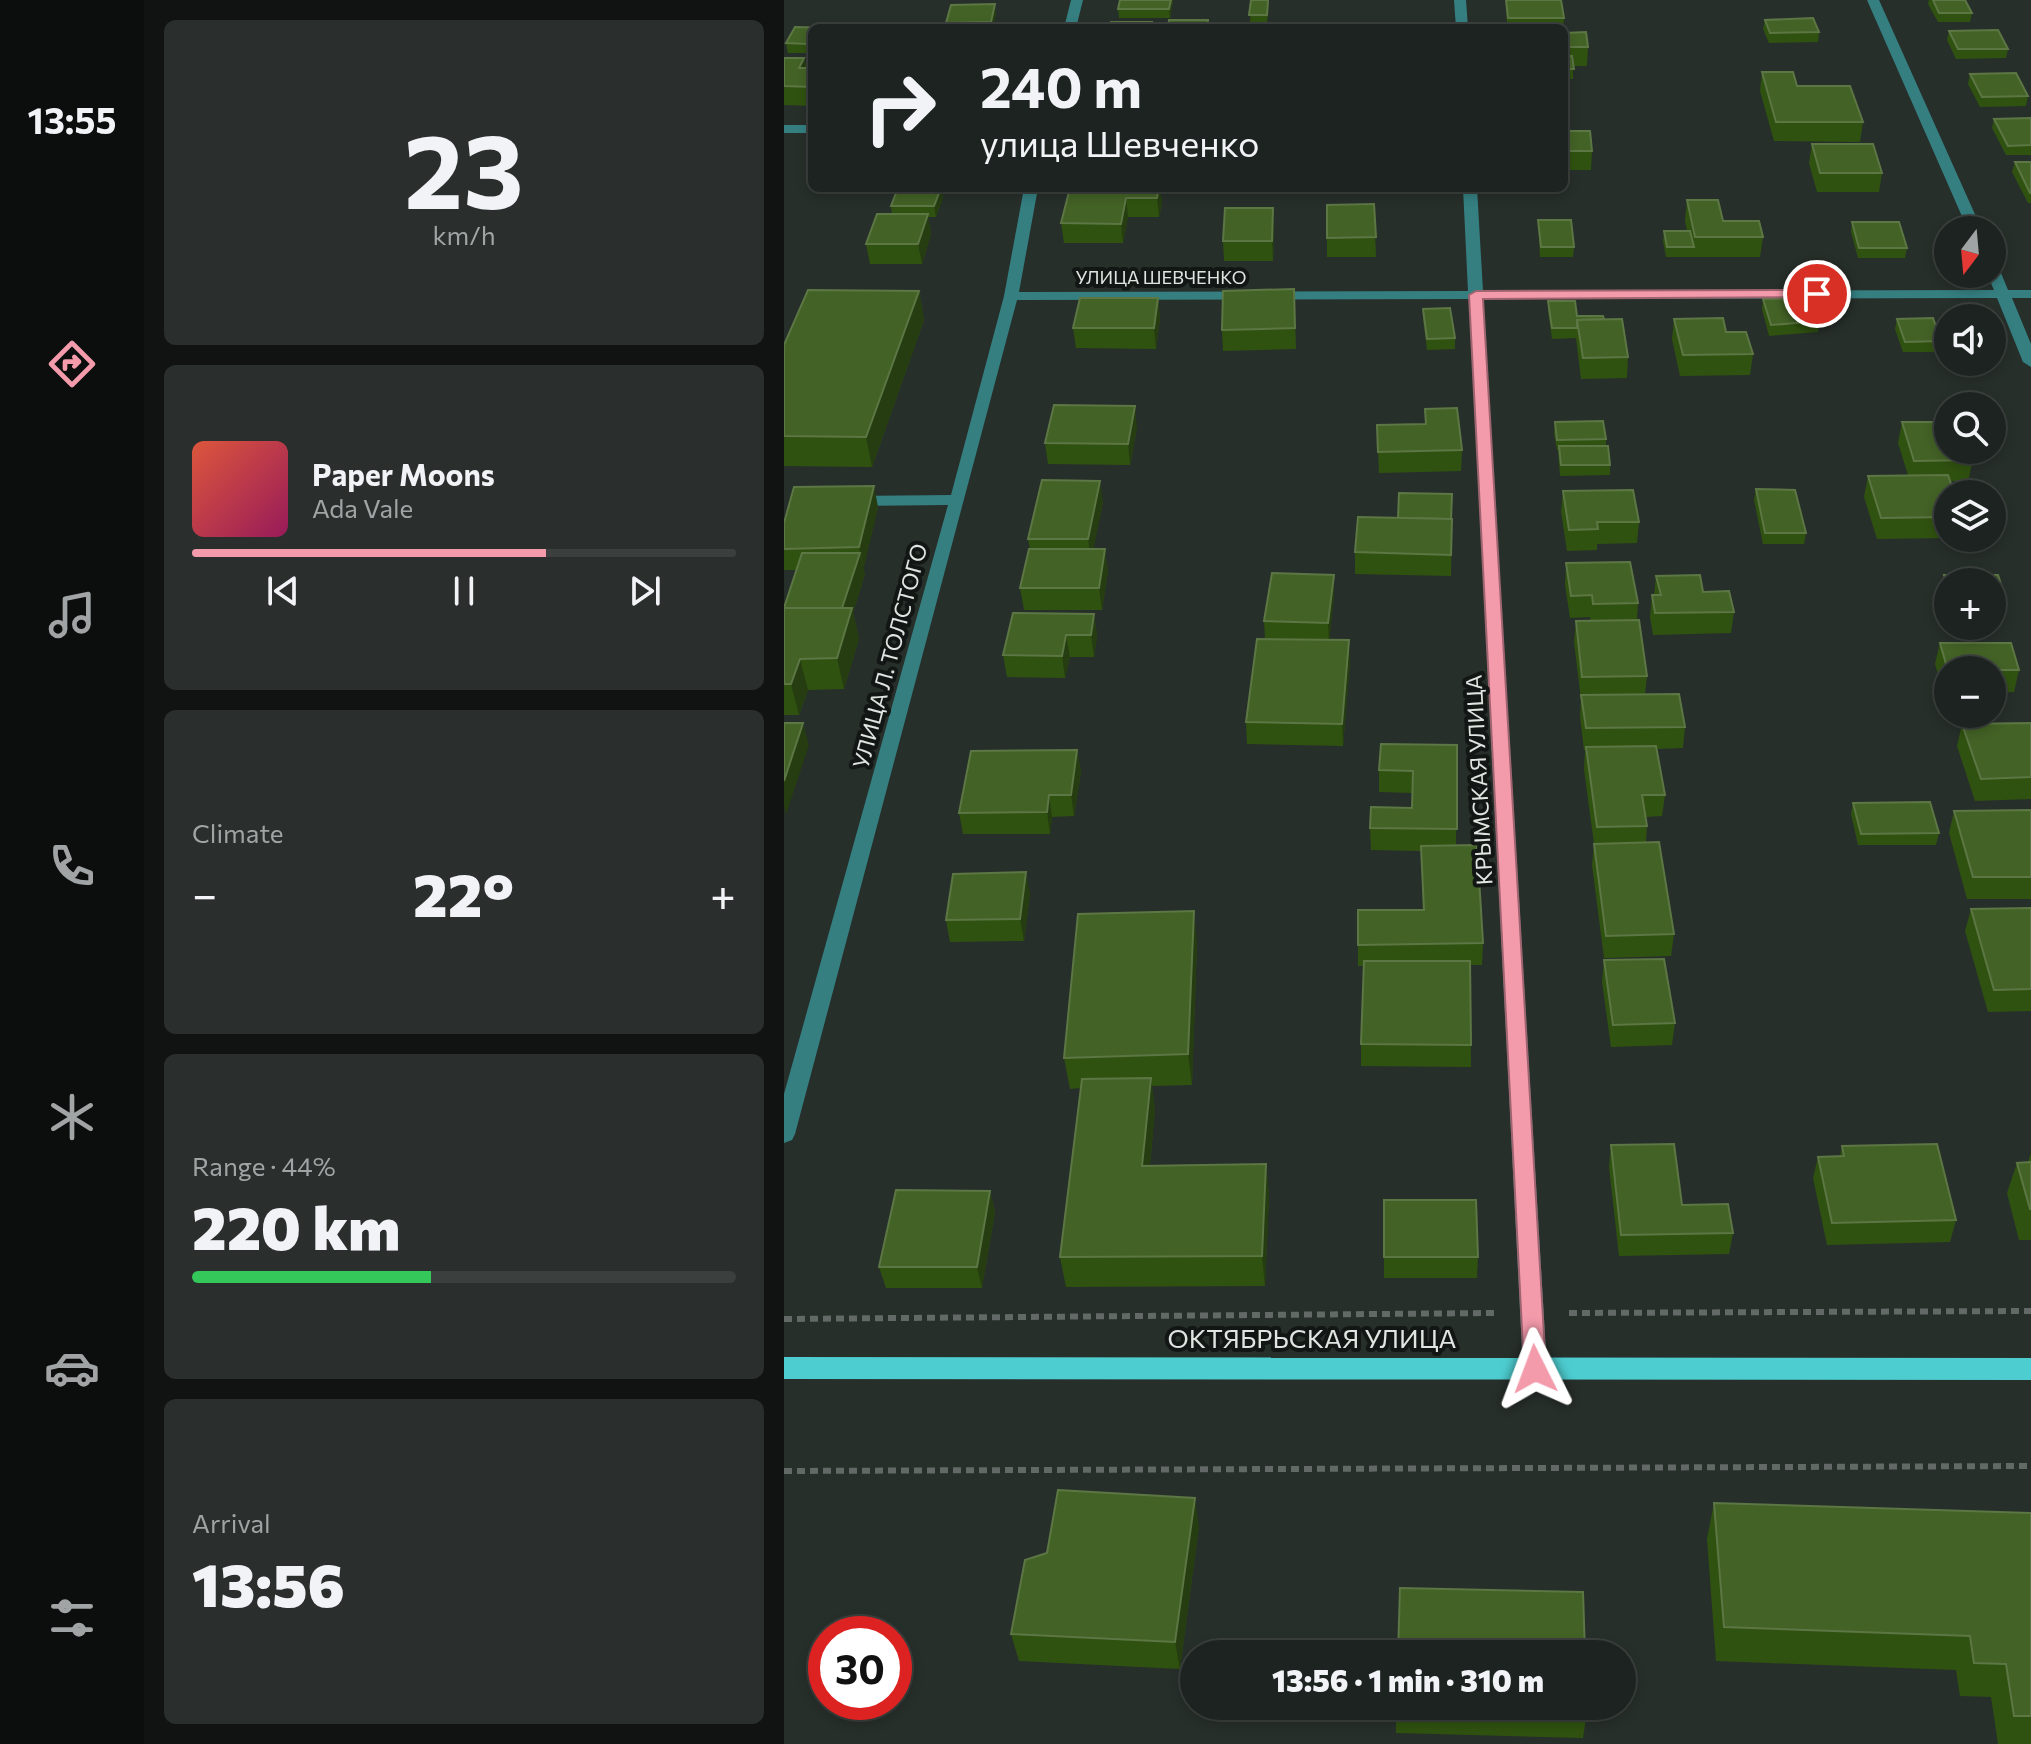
<!DOCTYPE html>
<html lang="en">
<head>
<meta charset="utf-8">
<style>
  body { margin:0; font-family:Commissioner,sans-serif; background:#2a2f2d; color:#f1f3f6; height:100vh; display:flex; flex-direction:column; font-size:30px; white-space:nowrap }
  * { box-sizing:border-box; margin:0 }
  p { font-size:26px; color:#a0a4a5 }
  .icon { flex:none; width:44px; height:44px; fill:none; stroke:currentColor; stroke-width:2; stroke-linecap:round; stroke-linejoin:round }
  .map { position:relative; flex:1; overflow:hidden }
  .panel { display:flex; flex-direction:column; gap:20px; padding:20px; background:#101312; width:640px }
  .panel>* { flex:none }
  .guide { position:absolute; left:24px; top:24px; width:760px; height:168px; border-radius:12px; box-shadow:0 4px 12px #0003,0 0 0 2px #3b403e; background:#1d2320; color:#f1f3f6; overflow:hidden }
  .needle { width:52px; rotate:196deg }
  .fabs { position:absolute; left:1150px; top:216px; display:grid; gap:16px }
  .fabs a { display:grid; place-items:center; width:72px; height:72px; border-radius:50%; background:#1d2320; box-shadow:0 4px 12px #0003,0 0 0 2px #3b403e; font-size:40px }
  .speed { position:absolute; left:24px; top:1616px; display:flex; gap:16px; font-size:40px; font-weight:700; text-align:center }
  .speed>* { display:grid; place-content:center; width:104px; height:104px; border-radius:50%; background:#1d2320; box-shadow:0 4px 12px #0003,0 0 0 2px #3b403e; line-height:1 }
  .speed .limit { border:12px solid #d22; background:#fff; color:#111 }
  .pin { position:absolute; display:grid; place-items:center; width:68px; height:68px; color:#fff; margin:-34px; border:4px solid #fff; border-radius:50%; box-shadow:0 2px 8px #0007 }
  .me { position:absolute; width:88px; margin:-44px; rotate:357deg; stroke-linejoin:round; filter:drop-shadow(0 0 6px #0008) }
  .turn { display:flex; align-items:center; gap:28px; height:168px; padding:0 40px; font-size:36px }
  .turn .icon { width:104px; height:104px; stroke-width:2.5 }
  .turn b { display:block; font-size:56px; line-height:68px }
  .big { font-size:60px; font-weight:800; line-height:1.1 }
  .panel .tile { flex:1; display:flex; flex-direction:column; justify-content:center; gap:12px; min-width:0; padding:0 28px; border-radius:12px; background:#2a2f2d }
  .panel .dial { align-items:center; gap:0 }
  .dial b { font-size:104px; line-height:1 }
  .song { display:flex; align-items:center; gap:24px }
  .cover { width:96px; height:96px; border-radius:12px; background:linear-gradient(135deg,hsl(10 70% 55%),hsl(330 70% 35%)) }
  .played { height:8px; border-radius:4px; background:linear-gradient(90deg,#f39aab 65%,#3b403e 65%) }
  .keys { display:flex; justify-content:space-around; direction:ltr }
  .heat { display:flex; justify-content:space-between; align-items:center; font-size:44px; direction:ltr }
  .charge { height:12px; border-radius:6px; background:linear-gradient(90deg,#34c759 44%,#3b403e 0) }
  .trip { position:absolute; left:396px; top:1640px; width:456px; height:80px; border-radius:40px; background:#1d2320; box-shadow:0 4px 12px #0003,0 0 0 2px #3b403e; font-weight:800; line-height:80px; text-align:center }
  main { display:flex; flex:1; min-height:0 }
  .tabs { display:flex; flex-direction:column; width:144px; justify-content:space-around; align-items:center; background:#0c0e0d; color:#a0a4a5 }
  .tabs .icon { width:56px; height:56px }
  .tabs .active { color:#f39aab }
  .tabs b { font-size:36px; color:#f1f3f6 }
  .map>svg:first-child { display:block }
</style>
</head>
<body>
<main>
<nav class="tabs">
<b>13:55</b>
<svg class="icon active" aria-label="directions" viewBox="0 0 24 24"><path d="M12 3l9 9-9 9-9-9zM9 14v-3h6M13 9l2 2-2 2"/></svg>
<svg class="icon" aria-label="music" viewBox="0 0 24 24"><path d="M9 18V5l10-2v13"/><circle cx="6" cy="18" r="3"/><circle cx="16" cy="16" r="3"/></svg>
<svg class="icon" aria-label="phone" viewBox="0 0 24 24"><path d="M5 4h4l2 5-3 2q2 4 5 5l2-3 5 2v4C11 20 4 13 5 4z"/></svg>
<svg class="icon" aria-label="climate" viewBox="0 0 24 24"><path d="M12 3v18M4 7l16 10M4 17L20 7"/></svg>
<svg class="icon" aria-label="car" viewBox="0 0 24 24"><path d="M5 17H2v-5l4-1 3-4h7l3 4 3 1v5h-3M9 17h6M6 11h13"/><circle cx="7" cy="17" r="2"/><circle cx="17" cy="17" r="2"/></svg>
<svg class="icon" aria-label="filters" viewBox="0 0 24 24"><path d="M4 7h16M4 17h16"/><circle cx="9" cy="7" r="2"/><circle cx="15" cy="17" r="2"/></svg>
</nav>
<section class="panel">
<div class="tile dial"><b>23</b><p>km/h</p></div>
<div class="tile">
<div class="song"><i class="cover"></i><div><b>Paper Moons</b><p>Ada Vale</p></div></div>
<div class="played"></div>
<div class="keys"><svg class="icon" aria-label="previous" viewBox="0 0 24 24"><path d="M18 5L8 12l10 7zM5 5v14"/></svg><svg class="icon" aria-label="pause" viewBox="0 0 24 24"><path d="M8 5v14M16 5v14"/></svg><svg class="icon" aria-label="next" viewBox="0 0 24 24"><path d="M6 5l10 7-10 7zM19 5v14"/></svg></div>
</div>
<div class="tile"><p>Climate</p>
<div class="heat"><a>−</a><b class="big">22°</b><a>+</a></div>
</div>
<div class="tile"><p>Range · 44%</p><b class="big">220 km</b><div class="charge"></div></div>
<div class="tile"><p>Arrival</p><b class="big">13:56</b></div>
</section>
<div class="map">
<svg width="1247" height="1744" viewBox="0 0 1247 1744">
  <rect width="100%" height="100%" fill="#272f2b"/>
  <g fill="none" stroke-linecap="round" stroke-linejoin="round">
    <!-- path -->
    <g stroke="#626966" stroke-width="6" stroke-dasharray="8 5" stroke-linecap="butt">
      <polyline points="785,1313 1247,1311"/>
      <polyline points="0,1319 711,1313"/>
      <polyline points="0,1471 1247,1466"/>
    </g>
    <!-- minor -->
    <g fill="#357f81" fill-rule="evenodd">
      <polygon points="287,0 299,0 292,28 280,28"/>
      <polygon points="670,0 682,0 684,28 672,28"/>
      <polygon points="1083,0 1095,0 1198,230 1184,230"/>
      <rect x="0" y="125" width="28" height="8"/>
      <polygon points="240,188 254,188 235,292 684,291 679,188 693,188 699,291 1210,290 1203,274 1208,274 1208,264 1215,268 1224,290 1247,290 1247,298 1228,298 1247,344 1247,367 1239,362 1213,298 699,299 763,1369 760,1377 751,1380 742,1377 739,1369 685,299 233,300 11,1134 8,1140 0,1143 0,1094 164,505 68,506 60,501 68,496 167,495 220,296"/>
    </g>
    <!-- major -->
    <polygon fill="#4dcdd0" fill-rule="evenodd" points="0,1357 1247,1358 1247,1380 0,1379"/>
  </g>
  <!-- wall -->
  <g fill="#305210">
    <polygon points="389,0 386,18 335,18 334,9"/>
    <polygon points="467,0 485,0 483,25 466,25"/>
    <polygon points="722,0 780,18 779,28 723,28"/>
    <polygon points="1145,0 1181,0 1188,13 1186,22 1154,22 1144,4"/>
    <polygon points="212,13 209,28 163,28 162,23"/>
    <polygon points="981,20 1035,32 1034,42 985,43 979,29"/>
    <polygon points="28,28 26,53 4,53 2,43"/>
    <polygon points="1165,31 1224,49 1222,58 1172,59 1163,40"/>
    <polygon points="780,33 804,47 803,66 789,66 789,79 780,79"/>
    <polygon points="0,58 20,58 28,87 28,106 0,105"/>
    <polygon points="978,72 1013,86 1079,122 1076,142 990,141 976,91"/>
    <polygon points="1186,74 1244,96 1242,106 1196,107 1184,84"/>
    <polygon points="1247,118 1247,155 1222,155 1208,128 1210,119"/>
    <polygon points="780,131 808,151 807,170 780,170"/>
    <polygon points="1028,144 1098,173 1095,192 1033,192 1025,163"/>
    <polygon points="1231,162 1247,162 1247,203 1244,203 1228,172"/>
    <polygon points="114,188 157,188 159,197 152,217 144,217 147,234 138,264 86,264 82,244 108,214 107,206"/>
    <polygon points="286,188 376,188 378,203 375,217 344,217 339,243 280,243 277,223"/>
    <polygon points="903,200 939,221 979,237 976,257 882,257 879,241 880,231 903,231 901,220"/>
    <polygon points="590,204 592,257 543,257 543,205"/>
    <polygon points="754,220 790,247 789,257 756,257"/>
    <polygon points="1068,222 1123,248 1121,258 1074,258 1067,232"/>
    <polygon points="490,228 489,261 440,261 439,241"/>
    <polygon points="510,289 512,349 439,351 438,330"/>
    <polygon points="135,291 140,320 88,467 0,466 0,345"/>
    <polygon points="374,298 376,319 372,349 292,348 289,328"/>
    <polygon points="979,299 1036,321 1034,332 985,336 978,309"/>
    <polygon points="764,301 793,316 820,319 844,357 843,378 797,379 792,338 768,339 764,311"/>
    <polygon points="639,309 671,338 671,349 643,350 639,319"/>
    <polygon points="890,319 969,354 966,375 896,376 888,339"/>
    <polygon points="1113,319 1157,341 1155,352 1119,352 1111,329"/>
    <polygon points="641,409 678,450 677,471 595,473 593,425 641,424"/>
    <polygon points="771,422 822,439 822,446 826,465 826,475 776,476 774,450 773,450 770,433"/>
    <polygon points="1118,422 1189,460 1184,481 1166,481 1164,494 1164,538 1093,539 1080,497 1084,476 1124,475 1114,443"/>
    <polygon points="353,427 346,465 264,464 261,443"/>
    <polygon points="972,489 1022,533 1020,544 979,544 970,500"/>
    <polygon points="779,491 855,522 853,543 813,544 813,550 783,551 777,512"/>
    <polygon points="319,502 309,549 324,571 318,610 240,610 236,588 246,549 244,539"/>
    <polygon points="94,507 79,568 81,574 69,612 75,639 60,689 24,690 15,715 0,715 0,605 12,570 0,570 0,523"/>
    <polygon points="668,519 667,576 571,574 571,552"/>
    <polygon points="782,563 854,603 853,620 863,676 861,694 901,727 899,748 872,749 881,795 878,816 862,817 863,826 862,842 890,934 887,956 820,958 808,865 810,844 800,769 801,750 800,750 796,717 797,699 790,642 792,621 807,621 806,617 786,618 781,585"/>
    <polygon points="550,575 550,596 545,640 566,662 559,746 463,744 462,722 481,639 480,621"/>
    <polygon points="1160,575 1214,575 1221,596 1218,607 1208,607 1208,582 1164,582 1164,606 1158,586"/>
    <polygon points="872,576 919,592 950,612 947,633 869,635 866,617 868,595 870,595"/>
    <polygon points="310,614 313,636 310,657 286,657 281,678 223,677 219,655"/>
    <polygon points="1156,643 1235,670 1230,692 1214,692 1211,703 1208,703 1208,670 1164,670 1164,703 1162,703 1151,664"/>
    <polygon points="1247,723 1247,799 1191,801 1173,746 1178,724"/>
    <polygon points="673,745 672,845 699,943 698,965 686,965 687,1067 577,1066 577,1044 580,966 574,966 574,910 639,910 637,851 587,850 586,828 628,808 628,793 595,792 595,770"/>
    <polygon points="293,750 297,772 290,816 268,817 266,834 179,834 175,813"/>
    <polygon points="1069,803 1155,833 1152,845 1074,845 1067,814"/>
    <polygon points="1247,810 1247,899 1183,899 1165,833 1170,811"/>
    <polygon points="246,893 240,941 166,942 162,920"/>
    <polygon points="1247,908 1247,1011 1204,1012 1181,931 1187,909"/>
    <polygon points="413,942 408,1085 368,1086 371,1109 366,1165 482,1164 485,1195 481,1286 282,1287 276,1257 297,1088 286,1089 280,1058"/>
    <polygon points="820,960 891,1023 888,1045 827,1047 818,982"/>
    <polygon points="827,1145 898,1205 949,1233 945,1254 835,1256 825,1167"/>
    <polygon points="1058,1146 1172,1220 1166,1242 1043,1245 1029,1178 1034,1157 1056,1156"/>
    <polygon points="1247,1153 1247,1240 1235,1240 1223,1193 1233,1163 1244,1162"/>
    <polygon points="206,1191 211,1212 198,1288 102,1288 95,1267"/>
    <polygon points="600,1200 694,1257 693,1278 600,1278"/>
    <polygon points="930,1503 1247,1513 1247,1744 1214,1744 1207,1697 1176,1696 1172,1670 932,1661 923,1539"/>
    <polygon points="415,1526 396,1669 235,1661 227,1634"/>
    <polygon points="612,1706 803,1711 799,1738 612,1733"/>
  </g>
  <!-- shaded-wall -->
  <g fill="#253d11">
    <polygon points="387,0 389,0 386,18 385,9"/>
    <polygon points="211,4 212,13 209,28 208,28 207,22"/>
    <polygon points="28,36 28,49 26,53 24,44"/>
    <polygon points="20,58 24,77 15,68"/>
    <polygon points="157,188 159,197 152,217 150,206"/>
    <polygon points="375,188 376,188 378,203 375,217 373,198"/>
    <polygon points="342,198 344,217 339,243 337,224"/>
    <polygon points="489,208 490,228 489,261 488,241"/>
    <polygon points="144,214 147,234 138,264 134,244"/>
    <polygon points="135,291 140,320 88,467 82,437"/>
    <polygon points="374,298 376,319 372,349 370,328"/>
    <polygon points="351,406 353,427 346,465 344,444"/>
    <polygon points="316,481 319,502 307,561 304,539"/>
    <polygon points="90,486 94,507 80,568 75,547"/>
    <polygon points="321,549 324,571 318,610 315,588"/>
    <polygon points="76,553 81,574 69,612 75,639 60,689 53,658 57,611"/>
    <polygon points="550,575 550,596 545,645 544,623"/>
    <polygon points="310,614 313,636 310,657 307,635"/>
    <polygon points="282,635 286,657 281,678 278,656"/>
    <polygon points="565,640 566,662 559,746 558,724"/>
    <polygon points="16,659 24,690 15,715 7,684"/>
    <polygon points="19,723 25,745 2,815 0,806 0,781"/>
    <polygon points="293,750 297,772 290,816 287,795"/>
    <polygon points="265,795 268,817 266,834 263,812"/>
    <polygon points="242,872 246,893 240,941 236,919"/>
    <polygon points="410,911 413,942 408,1085 404,1054"/>
    <polygon points="367,1078 371,1109 363,1196 358,1166"/>
    <polygon points="482,1164 485,1195 481,1286 478,1256"/>
    <polygon points="206,1191 211,1212 198,1288 193,1267"/>
    <polygon points="411,1498 415,1526 396,1669 391,1642"/>
  </g>
  <!-- building -->
  <g fill="#436226" stroke="#5c7644" stroke-width="2">
    <polygon points="336,0 387,0 385,9 334,9"/>
    <polygon points="467,0 484,0 483,15 465,15"/>
    <polygon points="722,0 777,0 780,18 724,18"/>
    <polygon points="1149,0 1181,0 1188,13 1155,13"/>
    <polygon points="211,4 207,22 162,23 167,5"/>
    <polygon points="1029,18 1035,32 986,33 981,20"/>
    <polygon points="385,20 424,20 423,28 384,28"/>
    <polygon points="327,22 368,22 367,28 326,28"/>
    <polygon points="728,25 768,25 769,28 728,28"/>
    <polygon points="11,27 57,28 28,28 28,36 24,44 2,43"/>
    <polygon points="1214,30 1224,49 1174,49 1165,31"/>
    <polygon points="802,32 804,47 780,47 780,33"/>
    <polygon points="780,56 788,56 790,69 780,69"/>
    <polygon points="0,58 20,58 15,68 28,68 28,87 0,86"/>
    <polygon points="978,72 1009,72 1013,86 1066,86 1079,122 992,122"/>
    <polygon points="1232,73 1244,96 1198,97 1186,74"/>
    <polygon points="1247,118 1247,145 1224,146 1210,119"/>
    <polygon points="780,131 806,131 808,151 780,151"/>
    <polygon points="1028,144 1089,144 1098,173 1036,173"/>
    <polygon points="1231,162 1247,162 1247,193 1246,193"/>
    <polygon points="114,188 157,188 150,206 107,206"/>
    <polygon points="286,188 375,188 373,198 342,198 337,224 277,223"/>
    <polygon points="903,200 934,200 939,221 975,221 979,237 911,237"/>
    <polygon points="590,204 592,237 543,238 543,205"/>
    <polygon points="441,208 489,208 488,241 439,241"/>
    <polygon points="93,214 144,214 134,244 82,244"/>
    <polygon points="754,220 787,220 790,247 757,247"/>
    <polygon points="1068,222 1115,222 1123,248 1075,248"/>
    <polygon points="880,231 906,231 910,247 883,247"/>
    <polygon points="510,289 511,328 438,330 439,291"/>
    <polygon points="24,290 135,291 82,437 0,436 0,345"/>
    <polygon points="296,298 374,298 370,328 289,328"/>
    <polygon points="1029,298 1036,321 987,325 979,299"/>
    <polygon points="764,301 791,301 793,316 819,316 820,319 793,320 793,328 768,328"/>
    <polygon points="666,308 671,338 643,339 639,309"/>
    <polygon points="939,318 942,332 962,332 969,354 899,355 890,319"/>
    <polygon points="1149,318 1157,341 1121,342 1113,319"/>
    <polygon points="838,319 844,357 799,358 793,320"/>
    <polygon points="270,405 351,406 344,444 261,443"/>
    <polygon points="673,408 678,450 594,452 593,425 642,424 641,409"/>
    <polygon points="819,421 822,439 773,440 771,422"/>
    <polygon points="1118,422 1164,422 1164,450 1186,450 1189,460 1130,461"/>
    <polygon points="775,446 824,446 826,465 777,465"/>
    <polygon points="1164,475 1170,492 1192,492 1193,494 1164,494 1164,517 1097,518 1084,476"/>
    <polygon points="258,480 316,481 304,539 244,539"/>
    <polygon points="90,486 75,547 0,549 0,523 10,487"/>
    <polygon points="972,489 1011,490 1022,533 981,533"/>
    <polygon points="849,490 855,522 813,522 814,529 785,530 779,491"/>
    <polygon points="615,493 668,494 667,519 614,518"/>
    <polygon points="574,517 668,519 667,555 571,552"/>
    <polygon points="245,549 321,549 315,588 236,588"/>
    <polygon points="18,553 76,553 58,608 0,608"/>
    <polygon points="846,562 854,603 809,604 808,595 787,596 782,563"/>
    <polygon points="488,573 550,575 544,623 480,621"/>
    <polygon points="916,575 919,592 945,591 950,612 871,613 868,595 877,595 872,576"/>
    <polygon points="1160,575 1214,575 1221,596 1208,596 1208,582 1164,582 1164,586"/>
    <polygon points="0,608 68,608 53,658 16,659 7,684 0,684"/>
    <polygon points="229,613 310,614 307,635 282,635 278,656 219,655"/>
    <polygon points="855,620 863,676 798,677 792,621"/>
    <polygon points="473,639 565,640 558,724 462,722"/>
    <polygon points="1156,643 1227,643 1235,670 1213,670 1217,681 1208,681 1208,670 1164,670 1164,671"/>
    <polygon points="895,694 901,727 802,728 797,695"/>
    <polygon points="0,723 19,723 0,781"/>
    <polygon points="1247,723 1247,777 1197,779 1178,724"/>
    <polygon points="597,744 673,745 673,829 586,828 587,807 628,808 629,771 595,770"/>
    <polygon points="872,746 881,795 858,795 863,826 813,827 802,747"/>
    <polygon points="293,750 287,795 265,795 263,812 175,813 187,751"/>
    <polygon points="1146,802 1155,833 1077,834 1069,803"/>
    <polygon points="1247,810 1247,877 1189,877 1170,811"/>
    <polygon points="875,842 890,934 822,936 810,844"/>
    <polygon points="693,845 699,943 574,945 574,910 640,910 637,846"/>
    <polygon points="242,872 236,919 162,920 169,874"/>
    <polygon points="1247,908 1247,989 1210,990 1187,909"/>
    <polygon points="410,911 404,1054 280,1058 294,914"/>
    <polygon points="880,959 891,1023 829,1025 820,960"/>
    <polygon points="580,961 686,961 687,1045 577,1044"/>
    <polygon points="367,1078 358,1166 482,1164 478,1256 276,1257 298,1079"/>
    <polygon points="890,1144 898,1205 944,1204 949,1233 837,1235 827,1145"/>
    <polygon points="1153,1144 1172,1220 1048,1223 1034,1157 1060,1156 1058,1146"/>
    <polygon points="1247,1162 1247,1209 1246,1209 1233,1163"/>
    <polygon points="112,1190 206,1191 193,1267 95,1267"/>
    <polygon points="600,1200 692,1200 694,1257 600,1257"/>
    <polygon points="274,1490 411,1498 391,1642 227,1634 241,1560 263,1553"/>
    <polygon points="930,1503 1247,1513 1247,1716 1230,1716 1222,1664 1190,1663 1186,1636 940,1627"/>
    <polygon points="616,1588 799,1592 801,1654 614,1654"/>
    <polygon points="612,1706 803,1706 803,1711 612,1707"/>
  </g>
  <!-- route -->
  <polygon fill="#f39aab" stroke="#9e646f" stroke-width="2" points="1033,290 1040,294 1038,297 699,299 762,1369 759,1376 751,1379 743,1376 740,1369 685,295 692,291"/>
  <g text-anchor="middle" stroke-width="8" stroke-linejoin="round" paint-order="stroke">
    <!-- far-street labels -->
    <g font-size="18" fill="#e0e5e2" stroke="#121614">
      <text x="377" y="284">УЛИЦА ШЕВЧЕНКО</text>
    </g>
    <!-- street labels -->
    <g font-size="22" fill="#e0e5e2" stroke="#121614">
      <text transform="translate(106 656) rotate(-75)" y="8">УЛИЦА Л. ТОЛСТОГО</text>
      <text transform="translate(695 780) rotate(-93)" y="8">КРЫМСКАЯ УЛИЦА</text>
    </g>
    <!-- near-street labels -->
    <g font-size="26" fill="#e0e5e2" stroke="#121614">
      <text x="528" y="1348">ОКТЯБРЬСКАЯ УЛИЦА</text>
    </g>
  </g>
</svg>
<div class="fabs">
<a><svg class="needle" viewBox="-14 -14 28 28"><path d="M0-13l5 13h-10z" fill="#e53935"/><path d="M0 13l5-13h-10z" fill="#a0a4a5"/></svg></a>
<a><svg class="icon" aria-label="sound" viewBox="0 0 24 24"><path d="M4 9h4l5-4v14l-5-4H4zM17 9q2 3 0 6"/></svg></a>
<a><svg class="icon" aria-label="search" viewBox="0 0 24 24"><circle cx="10" cy="10" r="6"/><path d="M15 15l6 6"/></svg></a>
<a><svg class="icon" aria-label="layers" viewBox="0 0 24 24"><path d="M12 4l9 5-9 5-9-5zM3 14l9 5 9-5"/></svg></a>
<a>+</a>
<a>−</a>
</div>
<div class="speed"><div class="limit">30</div></div>
<div class="pin" style="left:1033px;top:294px;background:#d93025"><svg class="icon" aria-label="arrive" viewBox="0 0 24 24"><path d="M6 21V4h12l-3 4 3 4H6"/></svg></div>
<svg class="me" style="left:751px;top:1369px" viewBox="-20 -20 40 40"><path d="M0-17L14 15 0 8-14 15z" fill="#f39aab" stroke="#fff" stroke-width="4"/></svg>
<div class="trip">13:56 · 1 min · 310 m</div>
<div class="guide">
<div class="turn"><svg class="icon" aria-label="right" viewBox="0 0 24 24"><path d="M7 20v-9h11M14 6l5 5-5 5"/></svg><div><b>240 m</b>улица Шевченко</div></div>
</div>
</div>
</main>
</body>
</html>
